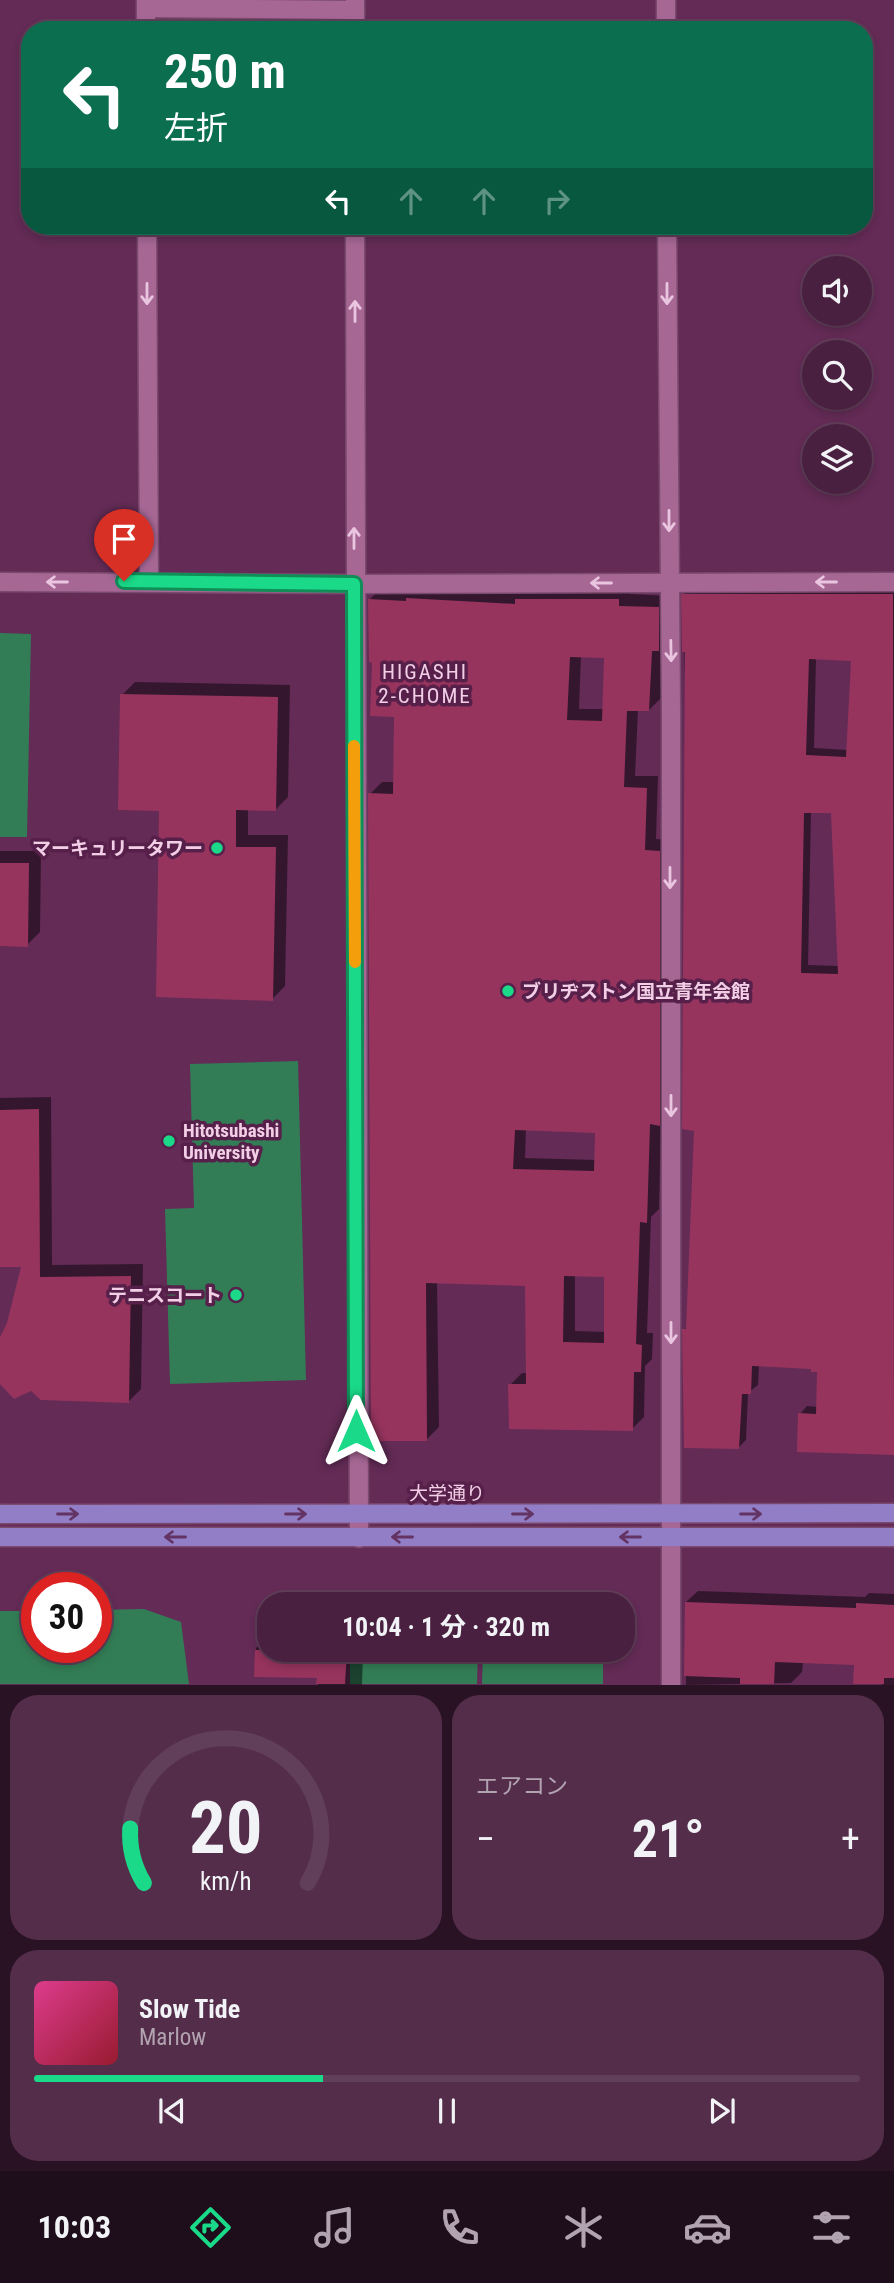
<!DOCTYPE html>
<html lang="ja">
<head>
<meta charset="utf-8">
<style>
  body { margin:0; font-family:"Roboto Condensed","Noto Sans JP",sans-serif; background:#542d4b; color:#f1f3f6; height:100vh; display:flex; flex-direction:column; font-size:26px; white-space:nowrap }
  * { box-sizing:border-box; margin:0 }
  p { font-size:23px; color:#b2a3b1 }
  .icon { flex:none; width:38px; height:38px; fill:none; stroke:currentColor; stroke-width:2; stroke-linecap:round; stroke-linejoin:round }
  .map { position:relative; height:1685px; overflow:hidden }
  .sheet { display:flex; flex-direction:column; gap:10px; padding:10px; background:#291223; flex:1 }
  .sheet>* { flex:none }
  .banner { position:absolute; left:21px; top:21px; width:852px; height:214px; border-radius:28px; box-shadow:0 4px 10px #0003,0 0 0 2px #613e59; background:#0b6e4f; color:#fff; overflow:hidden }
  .buttons { position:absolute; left:802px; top:256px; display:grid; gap:14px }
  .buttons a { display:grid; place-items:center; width:70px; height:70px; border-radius:50%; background:#4a2040; box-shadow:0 4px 10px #0003,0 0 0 2px #613e59; font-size:35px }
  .speed { position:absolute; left:21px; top:1572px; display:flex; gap:14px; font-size:35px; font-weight:700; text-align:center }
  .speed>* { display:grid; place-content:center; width:91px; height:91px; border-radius:50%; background:#4a2040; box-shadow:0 4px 10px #0003,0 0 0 2px #613e59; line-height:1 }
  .speed .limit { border:10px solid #d22; background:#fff; color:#111 }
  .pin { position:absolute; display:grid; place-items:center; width:60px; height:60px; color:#fff; margin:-72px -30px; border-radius:50% 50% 50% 0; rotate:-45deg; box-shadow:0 0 7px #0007 }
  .pin .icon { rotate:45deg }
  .me { position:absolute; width:77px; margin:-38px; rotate:0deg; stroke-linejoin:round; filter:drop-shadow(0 0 5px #0008) }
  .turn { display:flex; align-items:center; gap:24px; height:147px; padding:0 28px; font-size:32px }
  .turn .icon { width:91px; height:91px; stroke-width:2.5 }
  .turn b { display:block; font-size:49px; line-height:60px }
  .lanes { display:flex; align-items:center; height:66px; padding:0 28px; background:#0003; justify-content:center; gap:35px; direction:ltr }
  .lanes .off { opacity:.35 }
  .big { font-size:52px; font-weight:700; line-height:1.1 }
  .sheet .card { flex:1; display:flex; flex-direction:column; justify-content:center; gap:10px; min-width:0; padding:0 24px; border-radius:28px; background:#542d4b }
  .sheet .dial { align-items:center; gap:0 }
  .dial svg { height:182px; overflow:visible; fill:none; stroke:#613e59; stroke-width:7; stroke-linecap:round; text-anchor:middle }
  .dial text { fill:#f1f3f6; stroke:none }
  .song { display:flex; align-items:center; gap:21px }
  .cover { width:84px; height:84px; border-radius:10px; background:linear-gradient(135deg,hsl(330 70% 55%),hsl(350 70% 35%)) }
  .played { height:7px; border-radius:4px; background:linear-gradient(90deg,#1ad988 35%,#613e59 35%) }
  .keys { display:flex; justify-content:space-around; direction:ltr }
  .heat { display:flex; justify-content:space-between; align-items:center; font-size:38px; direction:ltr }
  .sheet .tiles { flex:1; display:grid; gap:10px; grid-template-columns:1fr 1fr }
  .card:last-child { grid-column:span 2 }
  .trip { position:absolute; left:257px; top:1592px; width:378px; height:70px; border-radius:28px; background:#4a2040; box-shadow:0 4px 10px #0003,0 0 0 2px #613e59; font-weight:700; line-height:70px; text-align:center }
  .tabs { display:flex; height:112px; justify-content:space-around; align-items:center; background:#1e0d1a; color:#b2a3b1 }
  .tabs .icon { width:49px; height:49px }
  .tabs .active { color:#1ad988 }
  .tabs b { font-size:32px; color:#f1f3f6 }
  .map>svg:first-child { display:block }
</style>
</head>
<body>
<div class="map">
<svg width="894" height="1685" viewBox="0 0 894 1685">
  <rect width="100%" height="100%" fill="#632b56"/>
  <!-- green -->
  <g fill="#337d56">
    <polygon points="0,633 31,634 27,837 0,837"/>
    <polygon points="298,1061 306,1380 170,1384 165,1209 194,1208 190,1064"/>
    <polygon points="144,1609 181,1622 189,1684 0,1684 0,1611 37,1611 37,1647 96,1647 96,1610"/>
    <polygon points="350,1650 478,1650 477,1684 350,1684"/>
    <polygon points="483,1650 603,1650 603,1684 482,1684"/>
  </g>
  <!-- shadow -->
  <g fill="#0007" fill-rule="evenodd">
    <path d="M691 587 894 588V1453L798 1450 800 1414 807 1406 818 1407 819 1370 813 1367 759 1365 758 1385 748 1393 746 1440 738 1448 684 1330 688 1326 696 1129 683 595ZM816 658 852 660 848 750 814 748ZM832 811 839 966 808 965 811 812Z"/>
    <path d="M381 588H630V594L670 596 663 645 661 698 649 710H638L635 776H658L656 839 671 840V1112L661 1122 659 1209 651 1217 647 1333H653L652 1359 645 1366 644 1417 632 1429 510 1385 522 1373H528L527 1285 437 1282 439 1427 427 1439 370 794 382 782H395L396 715 374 661 369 600ZM581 655 606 656 604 709H579ZM526 1128 597 1131 596 1160 525 1158ZM575 1274 606 1275V1332L575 1331Z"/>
    <polygon points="135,682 290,685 288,797 276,809 248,809 248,835 288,835 285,986 272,999 160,809 122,695"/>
    <polygon points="0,851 41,851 40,932 27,945 0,945"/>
    <polygon points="51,1097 52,1265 143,1264 141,1389 128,1402 0,1382 0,1341 8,1324 23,1265 0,1265 0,1098"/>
    <polygon points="698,1591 865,1597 869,1593 894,1594 894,1685 883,1685 856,1664 803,1662 802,1672 791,1683 686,1685 686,1602"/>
    <polygon points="270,1635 270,1650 363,1650 362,1685 318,1685 318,1676 256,1675 256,1648"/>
  </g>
  <!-- building -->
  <g fill="#97345e" fill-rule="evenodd">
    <path d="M681 594H893L894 1455 797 1452 798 1413 816 1414 817 1372H811V1369L752 1366 751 1394H742L739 1449 684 1448 682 1329H686L694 1131 682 1129 685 652H682ZM809 659 851 661 846 757 806 755ZM804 813H831L838 974 801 973Z"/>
    <path d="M406 598 515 604V599H619V606L659 607V651H652L649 711H627L624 787 647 788 645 850 660 851V1126L650 1124 647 1223 640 1222 636 1344 642 1345 641 1372H634L633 1431 509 1429 508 1384H526L525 1286 426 1283 427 1441H371L368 793 393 794 394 717 370 716 372 663 369 662 368 599 406 601ZM570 657 604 658 602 721 567 720ZM515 1130 595 1133 594 1171 513 1169ZM564 1276 604 1277V1343L563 1342Z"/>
    <polygon points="120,694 278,697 276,811 236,810 236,847 276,847 273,1001 156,997 159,811 118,810"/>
    <polygon points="0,863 29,863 28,947 0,946"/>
    <polygon points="39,1109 40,1277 131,1276 129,1403 41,1400 31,1391 14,1399 0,1384 0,1337 7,1323 21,1267 0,1267 0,1110"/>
    <polygon points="685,1602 856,1608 856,1603 894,1605 894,1678 884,1678 884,1684 853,1684 854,1665 775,1662 774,1684 740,1684 740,1678 684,1676"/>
    <polygon points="255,1650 347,1650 345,1684 316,1684 317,1678 254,1677"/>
  </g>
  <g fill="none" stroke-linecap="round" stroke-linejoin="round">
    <defs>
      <g id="minor">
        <polyline points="146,0 146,30"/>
        <polyline points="355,0 355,30"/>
        <polyline points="146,8 355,10"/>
        <polyline points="666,30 666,0"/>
        <polyline points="147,226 149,581"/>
        <polyline points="355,226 359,1538"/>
        <polyline points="667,226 671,711 671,1685"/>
        <polyline points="0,582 354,584 894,582"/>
      </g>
      <g id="major">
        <polyline points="0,1514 894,1513"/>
        <polyline points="0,1537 894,1537"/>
      </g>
    </defs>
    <!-- minor casing -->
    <use href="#minor" stroke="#7a496e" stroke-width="21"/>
    <!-- major casing -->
    <use href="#major" stroke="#7a496e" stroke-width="21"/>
    <!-- minor -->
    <use href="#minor" stroke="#a66795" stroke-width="18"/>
    <!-- major -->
    <use href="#major" stroke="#927ec6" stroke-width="18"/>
  </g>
  <!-- one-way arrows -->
  <defs><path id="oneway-shaft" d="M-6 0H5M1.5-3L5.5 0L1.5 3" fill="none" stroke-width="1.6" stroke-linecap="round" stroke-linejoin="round" transform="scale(1.75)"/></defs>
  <g stroke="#eac5df">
    <use href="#oneway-shaft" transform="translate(147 294) rotate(90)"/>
    <use href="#oneway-shaft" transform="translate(667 294) rotate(90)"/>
    <use href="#oneway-shaft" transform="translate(355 311) rotate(-90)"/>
    <use href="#oneway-shaft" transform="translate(669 521) rotate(90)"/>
    <use href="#oneway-shaft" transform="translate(354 538) rotate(-90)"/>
    <use href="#oneway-shaft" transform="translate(57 582) rotate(180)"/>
    <use href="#oneway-shaft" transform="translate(826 582) rotate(180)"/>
    <use href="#oneway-shaft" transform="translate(601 583) rotate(180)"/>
    <use href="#oneway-shaft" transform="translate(671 651) rotate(89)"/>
    <use href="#oneway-shaft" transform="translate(670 878) rotate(90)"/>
    <use href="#oneway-shaft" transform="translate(671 1106) rotate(90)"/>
    <use href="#oneway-shaft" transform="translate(671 1333) rotate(90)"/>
  </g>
  <g stroke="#633363">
    <use href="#oneway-shaft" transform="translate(68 1514)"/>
    <use href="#oneway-shaft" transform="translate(296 1514)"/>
    <use href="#oneway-shaft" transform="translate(523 1514)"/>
    <use href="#oneway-shaft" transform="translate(751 1514)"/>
    <use href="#oneway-shaft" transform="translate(175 1537) rotate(-180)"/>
    <use href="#oneway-shaft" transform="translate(402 1537) rotate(180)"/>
    <use href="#oneway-shaft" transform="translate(630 1537) rotate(180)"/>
  </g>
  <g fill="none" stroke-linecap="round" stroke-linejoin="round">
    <defs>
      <polyline id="route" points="124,581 354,584 356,1431"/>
    </defs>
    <!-- route casing -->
    <use href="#route" stroke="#118d58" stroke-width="18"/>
    <!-- route -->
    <use href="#route" stroke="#1ad988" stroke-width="12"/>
    <!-- slow -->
    <polyline stroke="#f59e0b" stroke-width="12" points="354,746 355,962"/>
  </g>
  <!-- markers -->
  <g fill="#1ad988" stroke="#57204a" stroke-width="2.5">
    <circle cx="217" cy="848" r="7"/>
    <circle cx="508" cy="991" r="7"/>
    <circle cx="169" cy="1141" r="7"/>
    <circle cx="236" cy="1295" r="7"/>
  </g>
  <g text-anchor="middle" stroke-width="7" stroke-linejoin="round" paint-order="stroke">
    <!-- poi labels -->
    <g font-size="19" font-weight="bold" fill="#f2cfe7" stroke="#57204a" text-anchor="end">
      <text x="203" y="855">マーキュリータワー</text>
      <text x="522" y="998" text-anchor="start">ブリヂストン国立青年会館</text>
      <text x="183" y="1137" text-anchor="start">Hitotsubashi<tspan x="183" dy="22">University</tspan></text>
      <text x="222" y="1302">テニスコート</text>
    </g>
    <!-- street labels -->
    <g font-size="19" fill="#f2cfe7" stroke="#57204a">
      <text x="447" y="1500">大学通り</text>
    </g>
    <!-- neighbourhood labels -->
    <g font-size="21" letter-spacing="2" fill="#f2cfe7" stroke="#57204a">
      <text x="425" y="679">HIGASHI<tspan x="425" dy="24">2-CHOME</tspan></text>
    </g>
  </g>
</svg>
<div class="buttons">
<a><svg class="icon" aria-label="sound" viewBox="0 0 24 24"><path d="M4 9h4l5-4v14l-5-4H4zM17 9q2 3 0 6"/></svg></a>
<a><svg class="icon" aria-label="search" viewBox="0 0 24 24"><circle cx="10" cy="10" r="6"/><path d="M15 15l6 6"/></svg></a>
<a><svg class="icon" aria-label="layers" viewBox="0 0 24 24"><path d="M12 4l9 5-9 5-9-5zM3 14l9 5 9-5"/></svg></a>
</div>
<div class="speed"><div class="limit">30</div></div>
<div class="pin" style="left:124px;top:581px;background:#d93025"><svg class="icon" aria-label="arrive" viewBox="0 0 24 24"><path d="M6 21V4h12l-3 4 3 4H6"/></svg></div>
<svg class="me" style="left:356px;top:1431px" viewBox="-20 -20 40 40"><path d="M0-17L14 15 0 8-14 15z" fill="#1ad988" stroke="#fff" stroke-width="4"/></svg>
<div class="trip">10:04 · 1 分 · 320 m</div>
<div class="banner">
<div class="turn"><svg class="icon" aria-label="left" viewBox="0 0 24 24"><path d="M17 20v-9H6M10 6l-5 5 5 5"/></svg><div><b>250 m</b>左折</div></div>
<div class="lanes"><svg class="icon" aria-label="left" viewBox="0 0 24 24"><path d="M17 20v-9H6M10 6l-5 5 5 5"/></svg><svg class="icon off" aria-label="ahead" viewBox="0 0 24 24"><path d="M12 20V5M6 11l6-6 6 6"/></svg><svg class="icon off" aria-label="ahead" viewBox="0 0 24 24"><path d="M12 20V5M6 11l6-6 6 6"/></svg><svg class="icon off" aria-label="right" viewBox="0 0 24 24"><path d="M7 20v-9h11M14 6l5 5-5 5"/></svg></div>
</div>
</div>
<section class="sheet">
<div class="tiles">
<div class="card dial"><svg viewBox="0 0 100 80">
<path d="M14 69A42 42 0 1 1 86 69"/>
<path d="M14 69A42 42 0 0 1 8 45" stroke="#1ad988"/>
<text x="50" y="56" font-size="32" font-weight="700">20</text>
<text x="50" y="72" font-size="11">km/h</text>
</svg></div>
<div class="card"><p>エアコン</p>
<div class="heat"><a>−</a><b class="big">21°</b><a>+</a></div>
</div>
<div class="card">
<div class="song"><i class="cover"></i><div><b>Slow Tide</b><p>Marlow</p></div></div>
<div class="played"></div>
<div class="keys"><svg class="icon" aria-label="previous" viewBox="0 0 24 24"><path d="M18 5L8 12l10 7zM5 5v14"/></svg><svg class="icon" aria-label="pause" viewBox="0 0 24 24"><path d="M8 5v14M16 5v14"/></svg><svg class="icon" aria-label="next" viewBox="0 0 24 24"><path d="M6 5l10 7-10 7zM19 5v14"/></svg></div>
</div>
</div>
</section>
<nav class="tabs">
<b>10:03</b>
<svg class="icon active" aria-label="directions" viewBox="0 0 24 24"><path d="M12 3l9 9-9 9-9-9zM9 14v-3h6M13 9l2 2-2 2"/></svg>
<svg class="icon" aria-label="music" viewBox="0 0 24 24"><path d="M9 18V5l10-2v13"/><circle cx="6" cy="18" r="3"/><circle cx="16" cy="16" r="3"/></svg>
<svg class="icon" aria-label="phone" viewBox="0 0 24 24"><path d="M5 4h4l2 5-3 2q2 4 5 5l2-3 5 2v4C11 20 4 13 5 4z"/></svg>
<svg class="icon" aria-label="climate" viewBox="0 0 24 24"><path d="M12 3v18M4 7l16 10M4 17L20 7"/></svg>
<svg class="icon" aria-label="car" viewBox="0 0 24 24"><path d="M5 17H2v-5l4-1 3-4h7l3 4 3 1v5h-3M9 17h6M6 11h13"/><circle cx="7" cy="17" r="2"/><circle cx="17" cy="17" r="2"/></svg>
<svg class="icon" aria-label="filters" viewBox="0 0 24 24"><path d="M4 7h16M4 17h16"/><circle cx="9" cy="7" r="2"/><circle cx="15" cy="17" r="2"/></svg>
</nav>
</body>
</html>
